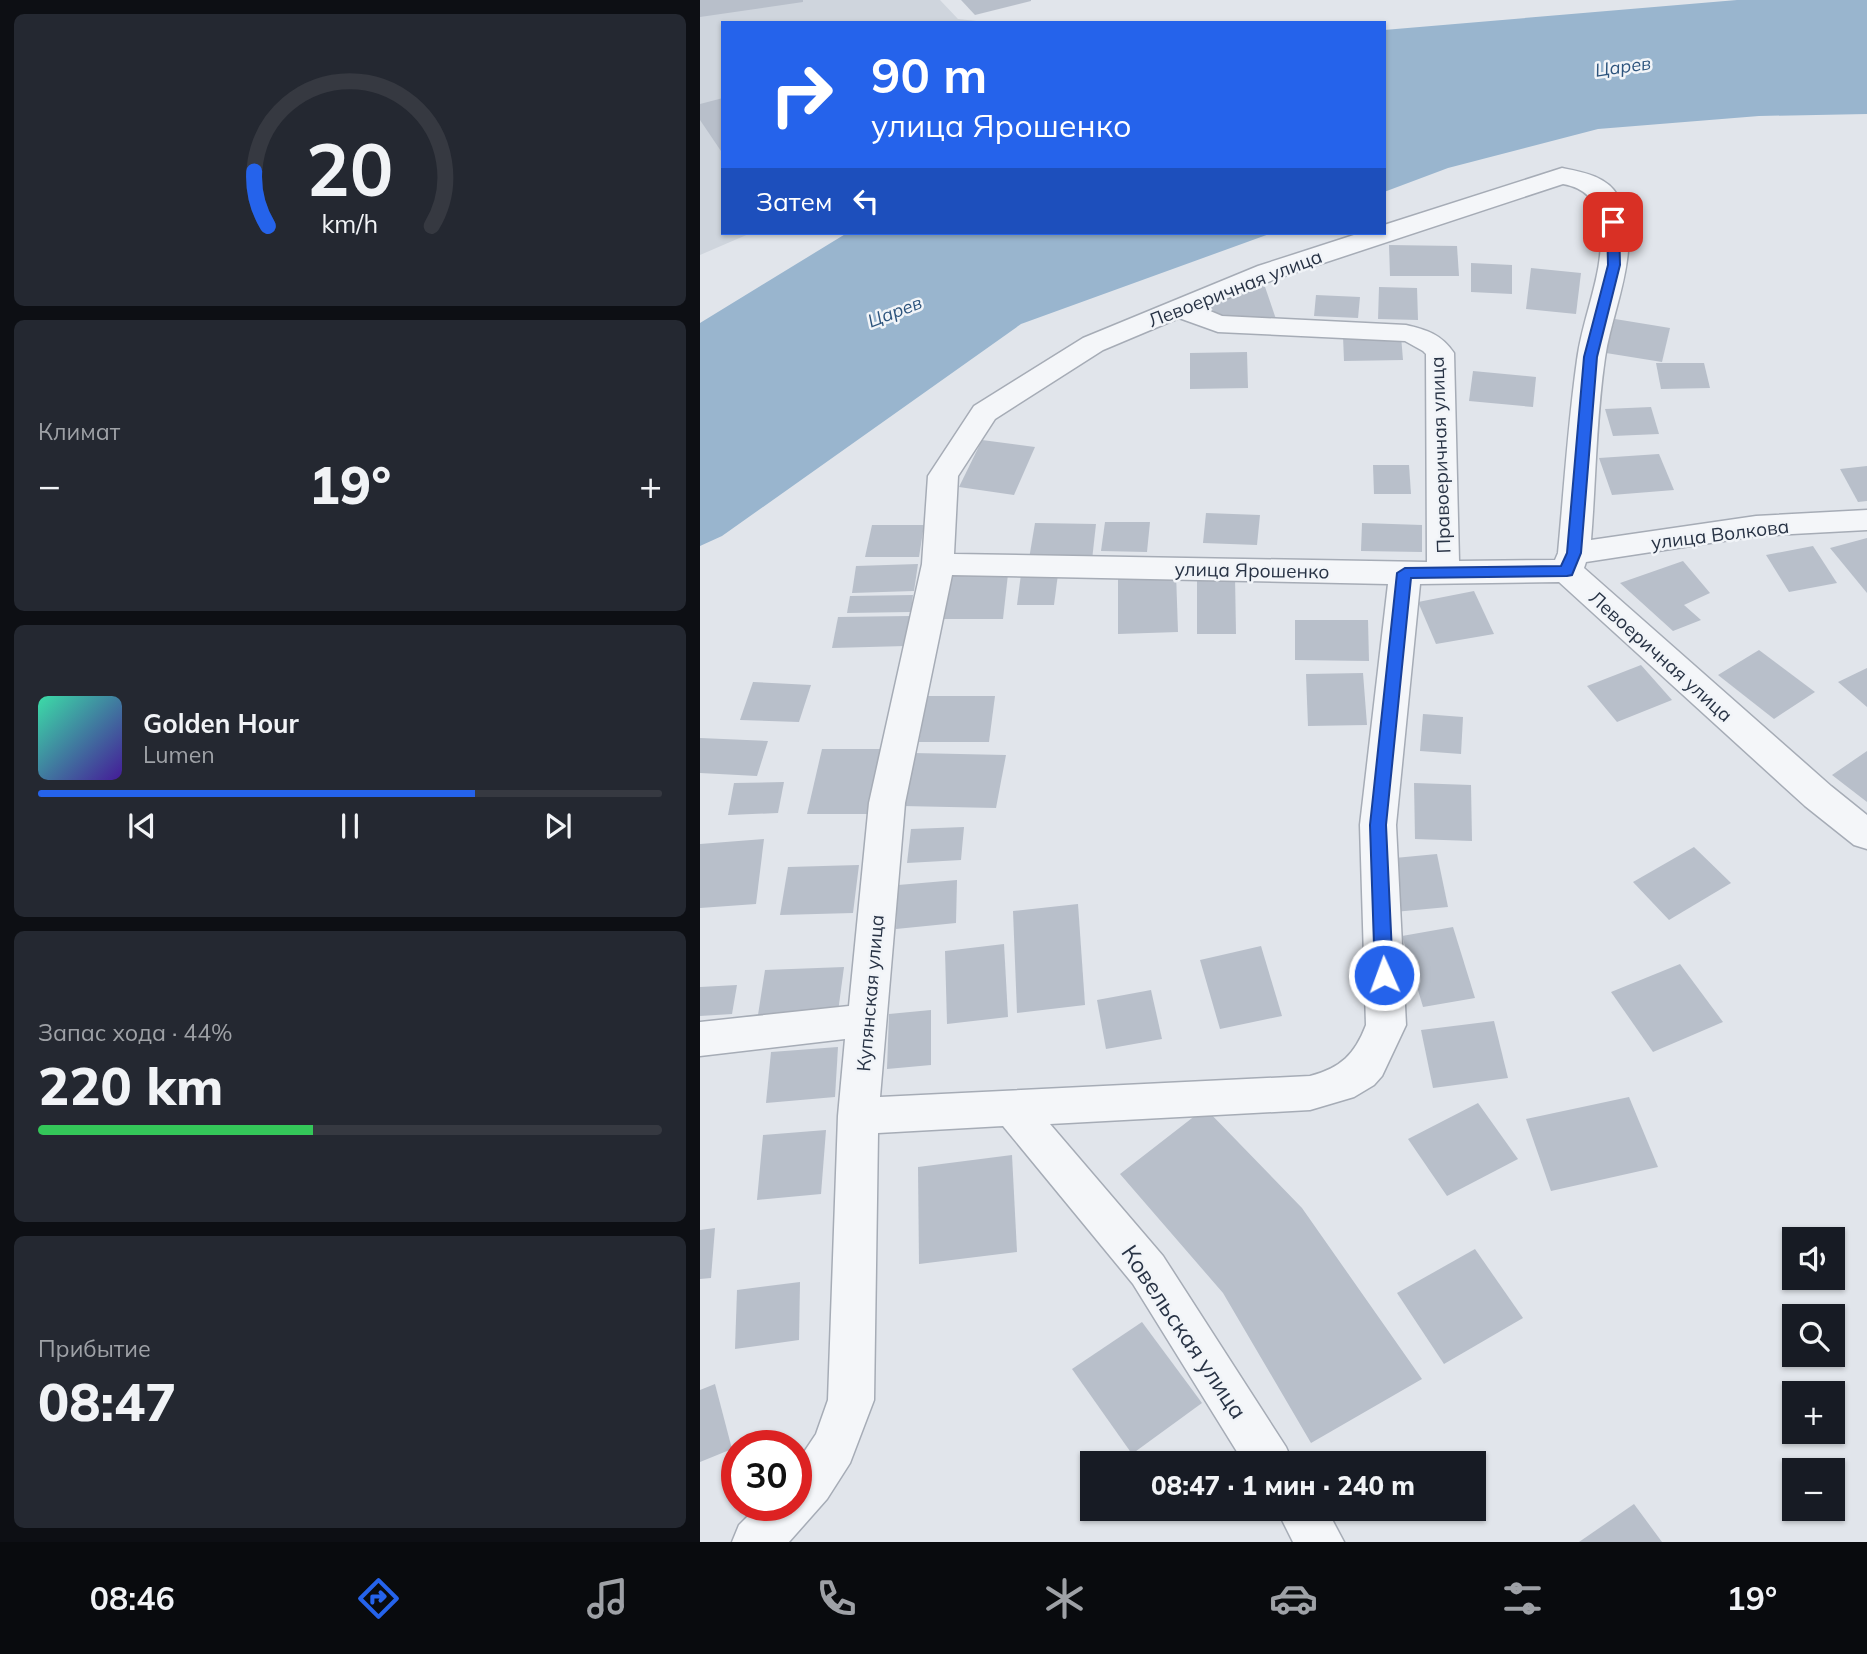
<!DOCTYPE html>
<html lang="ru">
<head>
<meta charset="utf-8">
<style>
  body { margin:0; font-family:Mulish,sans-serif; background:#242831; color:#f1f3f6; height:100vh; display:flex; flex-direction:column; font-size:26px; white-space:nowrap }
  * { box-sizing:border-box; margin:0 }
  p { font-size:23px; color:#9ea1a6 }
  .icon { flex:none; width:38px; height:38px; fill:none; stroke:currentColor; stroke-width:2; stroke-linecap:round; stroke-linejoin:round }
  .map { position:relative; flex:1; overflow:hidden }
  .panel { display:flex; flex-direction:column; gap:14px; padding:14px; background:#0d0f14; width:700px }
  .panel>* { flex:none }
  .top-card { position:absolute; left:21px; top:21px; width:665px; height:214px; border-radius:0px; box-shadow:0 2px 5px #0004; background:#2563eb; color:#fff; overflow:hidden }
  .buttons { position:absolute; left:1082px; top:1227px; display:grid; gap:14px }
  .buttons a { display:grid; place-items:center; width:63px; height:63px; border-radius:0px; background:#171b24; box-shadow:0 2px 5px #0004; font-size:35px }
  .speed { position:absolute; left:21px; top:1430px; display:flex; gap:14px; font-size:35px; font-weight:700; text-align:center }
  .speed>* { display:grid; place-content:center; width:91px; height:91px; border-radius:50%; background:#171b24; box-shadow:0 2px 5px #0004; line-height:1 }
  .speed .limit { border:10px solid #d22; background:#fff; color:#111 }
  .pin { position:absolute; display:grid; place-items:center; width:60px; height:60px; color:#fff; margin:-30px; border-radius:14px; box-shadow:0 4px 10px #0006 }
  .me { position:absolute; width:77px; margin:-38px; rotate:358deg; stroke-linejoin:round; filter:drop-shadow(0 0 5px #0008) }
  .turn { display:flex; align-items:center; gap:24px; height:147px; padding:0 35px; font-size:32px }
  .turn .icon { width:91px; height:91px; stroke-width:2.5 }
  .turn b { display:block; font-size:49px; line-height:60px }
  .then { display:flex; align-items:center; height:66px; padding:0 35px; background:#0003; gap:14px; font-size:26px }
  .big { font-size:52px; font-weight:800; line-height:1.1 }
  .panel .tile { flex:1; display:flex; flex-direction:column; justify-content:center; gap:10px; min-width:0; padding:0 24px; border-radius:10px; background:#242831 }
  .panel .dial { align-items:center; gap:0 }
  .dial svg { height:182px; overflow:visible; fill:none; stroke:#363941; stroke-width:7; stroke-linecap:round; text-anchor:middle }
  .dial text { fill:#f1f3f6; stroke:none }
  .song { display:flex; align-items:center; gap:21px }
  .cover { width:84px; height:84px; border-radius:10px; background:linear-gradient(135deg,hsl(160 70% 55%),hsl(260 70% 35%)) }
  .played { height:7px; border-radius:4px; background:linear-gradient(90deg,#2563eb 70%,#363941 70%) }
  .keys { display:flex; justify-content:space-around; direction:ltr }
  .heat { display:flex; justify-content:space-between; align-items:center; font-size:38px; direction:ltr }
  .charge { height:10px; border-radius:5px; background:linear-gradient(90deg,#34c759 44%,#363941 0) }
  .trip { position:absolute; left:380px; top:1451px; width:406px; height:70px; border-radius:0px; background:#171b24; box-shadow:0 2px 5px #0004; font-weight:800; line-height:70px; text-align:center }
  .tabs { display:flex; height:112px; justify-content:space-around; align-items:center; background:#090b0e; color:#9ea1a6 }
  .tabs .icon { width:49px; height:49px }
  .tabs .current { color:#2563eb }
  .tabs b { font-size:32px; color:#f1f3f6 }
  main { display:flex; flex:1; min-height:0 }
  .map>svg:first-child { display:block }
</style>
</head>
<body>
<main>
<section class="panel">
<div class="tile dial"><svg viewBox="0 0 100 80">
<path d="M14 69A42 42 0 1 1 86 69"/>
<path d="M14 69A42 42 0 0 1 8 45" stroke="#2563eb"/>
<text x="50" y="56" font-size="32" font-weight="700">20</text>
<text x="50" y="72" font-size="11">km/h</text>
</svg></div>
<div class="tile"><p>Климат</p>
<div class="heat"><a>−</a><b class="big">19°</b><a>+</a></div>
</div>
<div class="tile">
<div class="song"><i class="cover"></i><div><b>Golden Hour</b><p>Lumen</p></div></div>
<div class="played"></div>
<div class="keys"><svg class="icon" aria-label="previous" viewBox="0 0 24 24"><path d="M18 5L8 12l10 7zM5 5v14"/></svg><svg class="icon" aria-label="pause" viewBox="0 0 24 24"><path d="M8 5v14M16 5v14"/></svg><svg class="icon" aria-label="next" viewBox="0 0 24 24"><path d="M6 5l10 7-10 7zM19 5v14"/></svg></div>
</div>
<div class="tile"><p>Запас хода · 44%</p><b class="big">220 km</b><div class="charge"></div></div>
<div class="tile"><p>Прибытие</p><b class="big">08:47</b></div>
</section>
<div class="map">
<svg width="1167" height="1542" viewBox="0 0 1167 1542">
  <rect width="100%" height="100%" fill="#e1e5eb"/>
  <!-- built -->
  <polygon fill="#cfd5dd" points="0,0 240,0 258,19 295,23 23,23 23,233 51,233 0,255"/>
  <!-- water -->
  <g fill="#99b5ce">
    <polygon points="1037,0 1167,0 1167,114 1059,116 898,129 748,168 684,192 684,30"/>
    <polygon points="147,233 572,233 321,324 22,536 0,546 0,323"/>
  </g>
  <!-- building -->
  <g fill="#b8bfca">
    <polygon points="0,0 103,0 103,2 0,17"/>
    <polygon points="261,0 331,0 331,1 275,15"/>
    <polygon points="23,98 23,154 0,120 0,104"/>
    <polygon points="689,245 757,246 759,276 690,276"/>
    <polygon points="771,263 812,265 812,294 771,292"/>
    <polygon points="831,268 881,273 876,314 826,309"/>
    <polygon points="563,281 577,322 521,320 507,303"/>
    <polygon points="679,287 717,288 718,320 678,319"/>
    <polygon points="616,295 660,297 658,318 614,316"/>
    <polygon points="915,319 970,328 962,362 906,353"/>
    <polygon points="643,336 701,336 703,360 644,361"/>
    <polygon points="547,352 548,388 490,389 490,353"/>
    <polygon points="956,363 1004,363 1010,388 961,389"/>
    <polygon points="773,371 836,377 833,407 769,401"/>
    <polygon points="951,407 959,434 913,436 905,409"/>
    <polygon points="282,440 335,447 314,495 259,487"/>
    <polygon points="959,454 974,490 912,495 899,458"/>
    <polygon points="673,465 709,465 711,494 674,494"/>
    <polygon points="1167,466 1167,501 1158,502 1140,469"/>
    <polygon points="506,513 560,515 557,545 503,543"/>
    <polygon points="405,522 450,522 447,552 401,551"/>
    <polygon points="335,523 396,524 392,560 329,559"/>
    <polygon points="662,523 722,525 722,552 661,551"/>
    <polygon points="172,525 224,525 219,557 165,557"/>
    <polygon points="1167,538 1167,593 1130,548"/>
    <polygon points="1113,546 1137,583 1089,592 1066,555"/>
    <polygon points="983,561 1010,593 984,605 1001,620 973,631 920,583"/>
    <polygon points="218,564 214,591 152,593 156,566"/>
    <polygon points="476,573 478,632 418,634 418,575"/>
    <polygon points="308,574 303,619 244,619 251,575"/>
    <polygon points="321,574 358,574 354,605 317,605"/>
    <polygon points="535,576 536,634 497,634 497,577"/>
    <polygon points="774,591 794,634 736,644 718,602"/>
    <polygon points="213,595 211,612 147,613 150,596"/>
    <polygon points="210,616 206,646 132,648 138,617"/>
    <polygon points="595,620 668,620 669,661 595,660"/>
    <polygon points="1059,650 1115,692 1074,719 1018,675"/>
    <polygon points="941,665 972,700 917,722 887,686"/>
    <polygon points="1167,668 1167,707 1138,682"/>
    <polygon points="663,673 667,725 608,726 606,674"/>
    <polygon points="53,682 111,685 99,722 40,720"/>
    <polygon points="227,696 295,696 289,742 219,742"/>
    <polygon points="723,714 763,717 761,754 720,751"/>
    <polygon points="0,738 68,741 57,776 0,773"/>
    <polygon points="122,749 182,749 170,814 107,814"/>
    <polygon points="1167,751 1167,802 1132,775"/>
    <polygon points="213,753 306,755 296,808 202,806"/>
    <polygon points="84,782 78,813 28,815 34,783"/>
    <polygon points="714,783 771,785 772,841 715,839"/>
    <polygon points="264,827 261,860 207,863 211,829"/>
    <polygon points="64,839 56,904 0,908 0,844"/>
    <polygon points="994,847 1031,883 969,920 933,882"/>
    <polygon points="737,854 748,907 694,912 684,859"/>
    <polygon points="159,865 153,913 80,915 88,867"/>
    <polygon points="257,880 256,923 196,929 198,885"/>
    <polygon points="378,904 385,1005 317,1013 313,911"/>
    <polygon points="753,927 775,998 723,1007 702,936"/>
    <polygon points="304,944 308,1017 247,1024 245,951"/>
    <polygon points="561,946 582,1016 520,1029 500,960"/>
    <polygon points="980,964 1023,1022 953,1052 911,992"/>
    <polygon points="144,967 138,1012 58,1015 65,970"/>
    <polygon points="37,985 32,1014 0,1016 0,987"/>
    <polygon points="451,990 462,1039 406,1049 397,1000"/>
    <polygon points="231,1010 231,1065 187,1069 189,1014"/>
    <polygon points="794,1021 808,1078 733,1088 721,1030"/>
    <polygon points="138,1047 135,1097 66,1103 71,1052"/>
    <polygon points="929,1097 958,1167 851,1191 826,1119"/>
    <polygon points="778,1103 818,1159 747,1196 708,1139"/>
    <polygon points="505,1108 602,1208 722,1379 611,1443 523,1293 420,1174"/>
    <polygon points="126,1130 121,1194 57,1200 63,1135"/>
    <polygon points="312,1155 317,1252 219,1264 218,1167"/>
    <polygon points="15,1228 11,1278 0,1279 0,1230"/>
    <polygon points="775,1249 823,1318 744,1364 697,1293"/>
    <polygon points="100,1282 99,1340 35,1349 37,1290"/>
    <polygon points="442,1322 502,1403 432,1454 372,1369"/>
    <polygon points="15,1384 32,1449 0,1462 0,1390"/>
    <polygon points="934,1504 962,1542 879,1542"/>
  </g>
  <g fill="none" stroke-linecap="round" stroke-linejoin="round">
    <defs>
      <g id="street">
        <path d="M862 168C882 172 907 176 918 196 945 245 912 308 905 358 896 418 896 480 891 540L1056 516 1167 510V530L1056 536 886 562 884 568 1131 786 1167 815V849L1154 845 1105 806 859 582 720 584 696 825 706 1025 682 1076 674 1085 654 1097 610 1110 350 1124 463 1256 586 1447 593 1463H544L433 1284 303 1126 178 1133 174 1400 150 1463 127 1499 89 1542H32L39 1525 59 1505H96V1464L116 1434 128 1400 138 1116 145 1039 0 1056V1022L149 1006 169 803 222 564 228 476 274 406 383 338 558 266 660 233H684V225ZM863 184C885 188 897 200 900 223 906 271 883 313 877 360 868 424 864 489 858 553L855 560 759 561 754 353C741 334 727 330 706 325L522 316 503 308 578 278ZM479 318 518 332 705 341 723 351 726 354 727 562 254 554 258 476 295 419 403 350ZM252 575 688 584 660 825 666 1025C655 1054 641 1068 610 1076L180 1097 205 803Z"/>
        <polygon points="576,1508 626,1508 644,1542 593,1542"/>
      </g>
    </defs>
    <!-- street casing -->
    <use href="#street" stroke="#a6acb6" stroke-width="3"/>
    <!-- street -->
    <use href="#street" fill="#f4f6f9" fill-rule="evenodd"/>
  </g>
  <!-- route -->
  <polygon fill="#2563eb" stroke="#184099" stroke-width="2" points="913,219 919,222 920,265 897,357 881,553 872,575 867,576 711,578 686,825 693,975 690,980 684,982 678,980 675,975 670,825 697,573 705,568 861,566 867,553 884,357 908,265 907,222"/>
  <g text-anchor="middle" stroke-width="5" stroke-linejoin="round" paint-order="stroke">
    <!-- far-water labels -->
    <g font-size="18" font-style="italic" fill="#2d547d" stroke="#f1f4f8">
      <text transform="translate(923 67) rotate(-8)" y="6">Царев</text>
      <text transform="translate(195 312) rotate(-21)" y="6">Царев</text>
    </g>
    <!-- street labels -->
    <g font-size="19" fill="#283345" stroke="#f1f4f8">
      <text transform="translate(535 288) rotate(-21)" y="7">Левоеричная улица</text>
      <text transform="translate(740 455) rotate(-92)" y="7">Правоеричная улица</text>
      <text transform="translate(1020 534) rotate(-7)" y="7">улица Волкова</text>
      <text transform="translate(552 570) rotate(1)" y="7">улица Ярошенко</text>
      <text transform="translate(961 656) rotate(42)" y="7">Левоеричная улица</text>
      <text transform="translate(170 993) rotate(-85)" y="7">Купянская улица</text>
    </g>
    <!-- near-street labels -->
    <g font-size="23" fill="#283345" stroke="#f1f4f8">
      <text transform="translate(484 1332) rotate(56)" y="8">Ковельская улица</text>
    </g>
  </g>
</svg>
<div class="buttons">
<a><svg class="icon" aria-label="sound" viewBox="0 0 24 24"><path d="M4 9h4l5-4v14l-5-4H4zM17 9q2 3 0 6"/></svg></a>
<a><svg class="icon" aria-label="search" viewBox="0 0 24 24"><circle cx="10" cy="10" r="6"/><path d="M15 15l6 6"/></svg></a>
<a>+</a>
<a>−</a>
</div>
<div class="speed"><div class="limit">30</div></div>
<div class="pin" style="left:913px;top:222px;background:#d93025"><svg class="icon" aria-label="arrive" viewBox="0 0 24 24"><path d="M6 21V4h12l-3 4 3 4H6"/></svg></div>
<svg class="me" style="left:684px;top:975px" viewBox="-20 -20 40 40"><circle r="17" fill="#2563eb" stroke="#fff" stroke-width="3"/><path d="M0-11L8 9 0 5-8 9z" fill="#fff"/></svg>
<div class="trip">08:47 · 1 мин · 240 m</div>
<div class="top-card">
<div class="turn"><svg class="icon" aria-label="right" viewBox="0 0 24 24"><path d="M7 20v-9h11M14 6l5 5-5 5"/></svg><div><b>90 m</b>улица Ярошенко</div></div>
<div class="then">Затем<svg class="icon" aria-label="left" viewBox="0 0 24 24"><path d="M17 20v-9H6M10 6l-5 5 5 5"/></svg></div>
</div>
</div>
</main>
<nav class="tabs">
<b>08:46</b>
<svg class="icon current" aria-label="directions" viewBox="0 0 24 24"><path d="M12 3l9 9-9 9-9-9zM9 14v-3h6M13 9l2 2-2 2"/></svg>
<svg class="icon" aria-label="music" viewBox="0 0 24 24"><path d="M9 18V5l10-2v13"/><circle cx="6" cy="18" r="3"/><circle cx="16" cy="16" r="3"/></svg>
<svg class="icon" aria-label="phone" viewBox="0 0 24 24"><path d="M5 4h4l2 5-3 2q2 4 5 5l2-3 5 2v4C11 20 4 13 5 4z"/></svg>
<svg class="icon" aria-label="climate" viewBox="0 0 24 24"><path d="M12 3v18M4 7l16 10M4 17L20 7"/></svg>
<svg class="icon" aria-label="car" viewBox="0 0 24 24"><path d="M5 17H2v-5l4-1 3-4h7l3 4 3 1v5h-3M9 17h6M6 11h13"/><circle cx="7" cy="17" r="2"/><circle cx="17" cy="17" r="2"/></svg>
<svg class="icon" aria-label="filters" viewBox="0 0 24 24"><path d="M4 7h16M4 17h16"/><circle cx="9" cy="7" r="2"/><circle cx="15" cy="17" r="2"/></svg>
<b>19°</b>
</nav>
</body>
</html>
